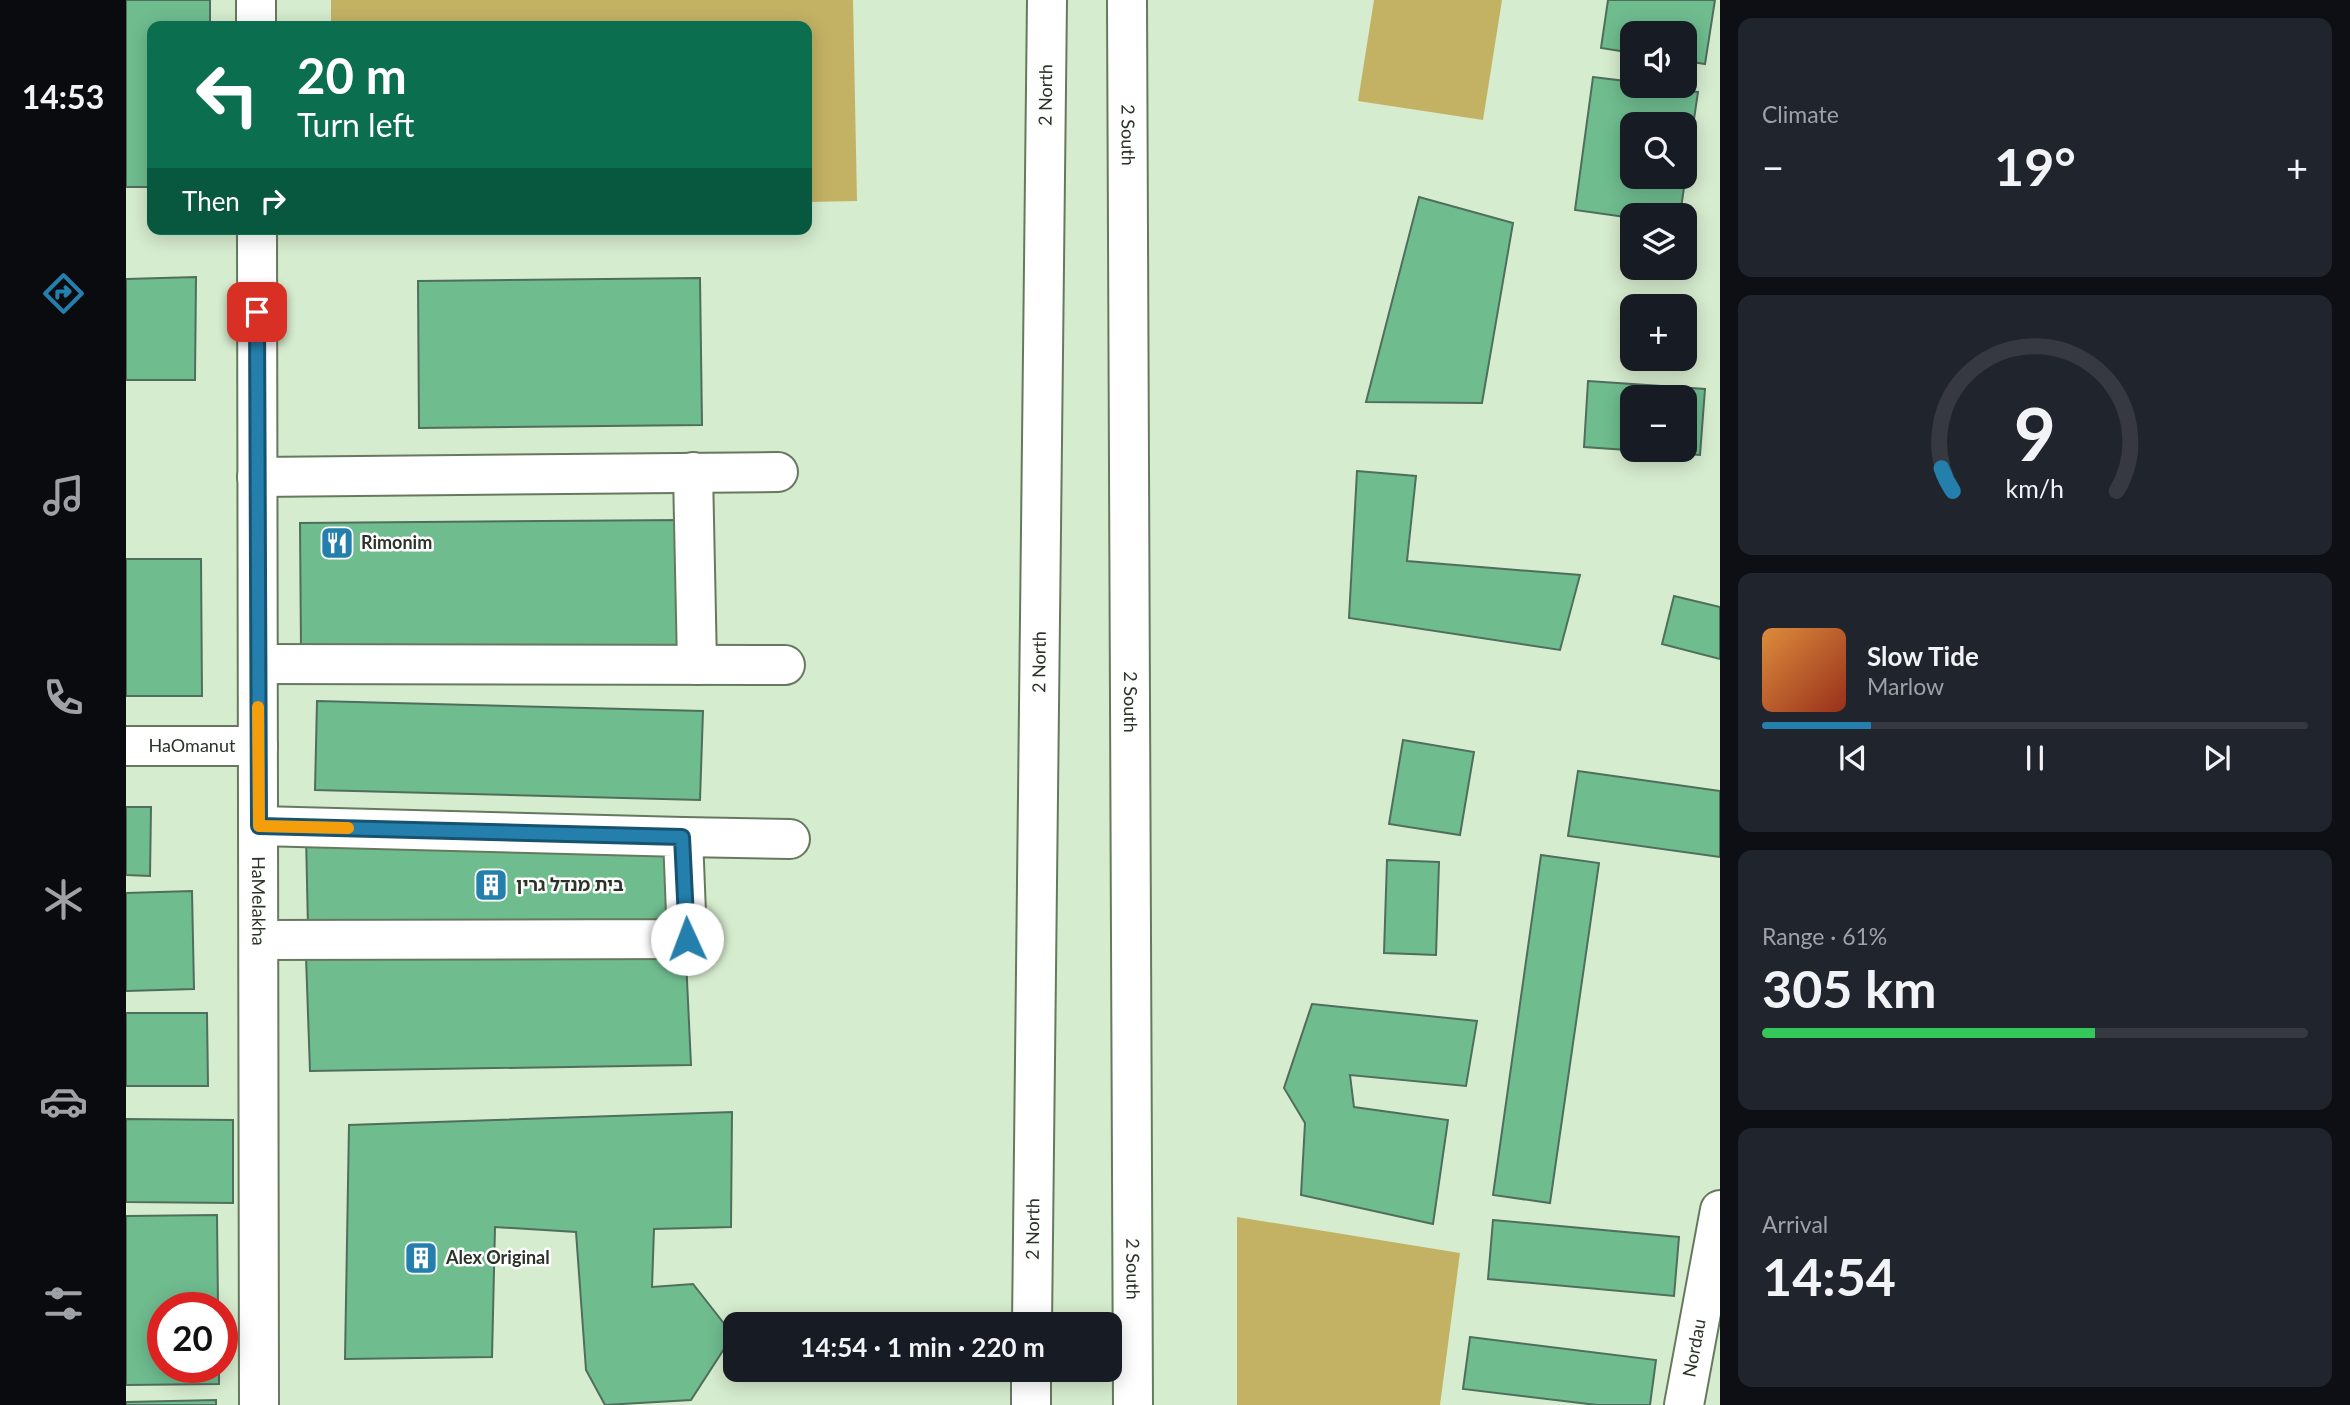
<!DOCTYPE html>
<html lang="en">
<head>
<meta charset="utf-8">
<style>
  body { margin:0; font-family:Lato,"Noto Sans Hebrew",sans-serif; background:#20242c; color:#f1f3f6; height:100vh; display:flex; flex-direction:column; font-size:26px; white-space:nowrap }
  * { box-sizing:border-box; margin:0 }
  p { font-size:23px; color:#9ea1a6 }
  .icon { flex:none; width:38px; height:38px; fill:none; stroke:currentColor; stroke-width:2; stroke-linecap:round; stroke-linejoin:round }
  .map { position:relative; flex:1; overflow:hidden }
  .panel { display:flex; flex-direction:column; gap:18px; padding:18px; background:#0d0f14; width:630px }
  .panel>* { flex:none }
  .hud { position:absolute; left:21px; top:21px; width:665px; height:214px; border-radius:14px; box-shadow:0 4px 18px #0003; background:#0b6e4f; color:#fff; overflow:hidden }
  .fabs { position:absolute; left:1494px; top:21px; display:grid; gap:14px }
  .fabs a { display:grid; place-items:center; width:77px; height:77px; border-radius:14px; background:#171b24; box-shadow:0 4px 18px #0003; font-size:35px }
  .speed { position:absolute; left:21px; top:1292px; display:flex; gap:14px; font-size:35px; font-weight:700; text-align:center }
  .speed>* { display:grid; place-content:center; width:91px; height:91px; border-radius:50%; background:#171b24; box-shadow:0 4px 18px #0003; line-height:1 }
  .speed .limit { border:10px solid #d22; background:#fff; color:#111 }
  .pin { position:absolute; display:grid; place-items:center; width:60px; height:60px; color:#fff; margin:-30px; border-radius:14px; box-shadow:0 4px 10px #0006 }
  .me { position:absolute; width:77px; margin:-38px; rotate:358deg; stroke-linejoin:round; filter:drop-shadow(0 0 5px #0008) }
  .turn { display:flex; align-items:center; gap:24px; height:147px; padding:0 35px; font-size:32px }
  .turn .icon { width:91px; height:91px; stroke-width:2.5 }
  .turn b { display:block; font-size:49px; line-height:60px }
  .then { display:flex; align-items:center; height:66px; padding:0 35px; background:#0003; gap:14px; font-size:26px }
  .big { font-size:52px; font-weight:700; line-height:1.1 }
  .panel .tile { flex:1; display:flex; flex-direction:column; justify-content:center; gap:10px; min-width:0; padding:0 24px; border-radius:14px; background:#20242c }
  .panel .dial { align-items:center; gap:0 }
  .dial svg { height:182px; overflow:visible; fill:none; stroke:#363941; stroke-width:7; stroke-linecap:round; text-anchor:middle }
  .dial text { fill:#f1f3f6; stroke:none }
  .song { display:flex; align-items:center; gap:21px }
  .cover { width:84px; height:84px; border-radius:10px; background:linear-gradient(135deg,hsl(30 70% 55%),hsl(10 70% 35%)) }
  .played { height:7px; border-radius:4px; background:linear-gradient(90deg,#247fad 20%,#363941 20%) }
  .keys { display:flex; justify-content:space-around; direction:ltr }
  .heat { display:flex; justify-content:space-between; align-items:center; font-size:38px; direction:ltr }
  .charge { height:10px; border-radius:5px; background:linear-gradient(90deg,#34c759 61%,#363941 0) }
  .trip { position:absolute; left:597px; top:1312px; width:399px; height:70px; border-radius:14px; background:#171b24; box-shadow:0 4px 18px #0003; font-weight:700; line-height:70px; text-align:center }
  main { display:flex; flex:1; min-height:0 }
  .tabs { display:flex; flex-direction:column; width:126px; justify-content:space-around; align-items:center; background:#090b0e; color:#9ea1a6 }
  .tabs .icon { width:49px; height:49px }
  .tabs .selected { color:#247fad }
  .tabs b { font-size:32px; color:#f1f3f6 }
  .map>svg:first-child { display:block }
</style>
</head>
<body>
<main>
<nav class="tabs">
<b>14:53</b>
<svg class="icon selected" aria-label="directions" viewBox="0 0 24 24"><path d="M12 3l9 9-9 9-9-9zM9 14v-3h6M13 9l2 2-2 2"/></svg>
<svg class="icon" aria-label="music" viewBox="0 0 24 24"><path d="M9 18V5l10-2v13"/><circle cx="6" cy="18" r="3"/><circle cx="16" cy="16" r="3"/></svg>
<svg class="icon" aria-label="phone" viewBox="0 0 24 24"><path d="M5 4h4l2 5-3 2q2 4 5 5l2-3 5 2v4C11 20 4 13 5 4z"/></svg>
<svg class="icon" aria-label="climate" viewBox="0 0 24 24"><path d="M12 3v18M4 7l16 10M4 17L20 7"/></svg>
<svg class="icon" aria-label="car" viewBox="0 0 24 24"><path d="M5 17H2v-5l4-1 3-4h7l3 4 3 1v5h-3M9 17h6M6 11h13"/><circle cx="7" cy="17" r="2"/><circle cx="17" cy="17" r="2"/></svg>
<svg class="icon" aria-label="filters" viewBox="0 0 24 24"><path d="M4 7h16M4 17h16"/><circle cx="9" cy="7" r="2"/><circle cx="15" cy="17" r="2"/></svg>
</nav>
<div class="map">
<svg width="1594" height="1405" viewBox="0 0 1594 1405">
  <rect width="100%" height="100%" fill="#d6ecce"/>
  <!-- green -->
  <g fill="#c3b264">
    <polygon points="205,0 727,0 731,201 681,202 681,26 205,26"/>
    <polygon points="1248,0 1376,0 1357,120 1232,101"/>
    <polygon points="1111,1217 1334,1253 1314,1405 1111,1405"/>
  </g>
  <!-- building -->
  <g fill="#6fbc8f" stroke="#506e5c" stroke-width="2" fill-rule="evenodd">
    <polygon points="0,0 84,0 84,26 26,26 26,187 0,187"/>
    <polygon points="1482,0 1589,0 1579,64 1559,61 1559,33 1507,33 1507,53 1475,48"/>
    <path d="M1467 77 1507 82V86L1572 92 1554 215H1507V218L1449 210ZM1507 124H1559V177H1507Z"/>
    <polygon points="1293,197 1387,223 1356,403 1240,402"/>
    <polygon points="70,277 69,380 0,380 0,279"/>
    <polygon points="574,278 576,425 293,428 292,281"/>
    <path d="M1462 381 1579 389 1574 455 1458 447ZM1507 397H1559V450H1507Z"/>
    <polygon points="1231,471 1290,476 1281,561 1454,575 1434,650 1223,618"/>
    <polygon points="557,520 559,648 175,651 174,523"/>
    <polygon points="0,559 75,559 76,696 0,696"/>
    <polygon points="1548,596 1594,607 1594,659 1536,644"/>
    <polygon points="191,701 577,711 574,800 189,790"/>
    <polygon points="1277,740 1348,752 1334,835 1263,824"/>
    <polygon points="1452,771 1594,791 1594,857 1442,836"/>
    <polygon points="0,807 25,807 24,876 0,875"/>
    <polygon points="180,835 549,840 550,931 182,929"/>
    <polygon points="1415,855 1473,863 1424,1203 1367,1195"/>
    <polygon points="1261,860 1313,862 1310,955 1258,953"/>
    <polygon points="66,891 68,989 0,991 0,893"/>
    <polygon points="180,957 560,959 565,1065 184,1071"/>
    <polygon points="1186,1004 1351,1021 1340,1086 1224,1075 1228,1107 1322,1120 1307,1224 1175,1195 1179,1123 1158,1088"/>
    <polygon points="0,1013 81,1013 82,1086 0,1086"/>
    <polygon points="606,1112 605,1227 528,1229 526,1287 567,1284 607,1335 565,1400 479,1405 460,1370 450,1232 369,1227 366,1357 219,1359 223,1125"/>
    <polygon points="0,1119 107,1120 107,1203 0,1202"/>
    <polygon points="91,1215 92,1307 37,1307 37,1367 93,1367 93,1384 0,1385 0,1216"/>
    <polygon points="1367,1220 1553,1237 1548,1296 1362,1279"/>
    <polygon points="1344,1337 1530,1360 1524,1405 1471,1405 1337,1389"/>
    <polygon points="90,1400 90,1405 0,1405 0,1402"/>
  </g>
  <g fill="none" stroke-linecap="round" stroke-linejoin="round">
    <defs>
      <g id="minor">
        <polyline points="130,0 130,26"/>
        <path id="s1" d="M131 229 133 1405"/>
        <polyline points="567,472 571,665"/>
        <polyline points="131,477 652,472"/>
        <polyline points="132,664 659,665"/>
        <path id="s2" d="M0 746H132"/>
        <polyline points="133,826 557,837 561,939 133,940"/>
        <polyline points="557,837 664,839"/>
        <path id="s3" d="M1558 1405 1594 1210"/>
      </g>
      <g id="highway">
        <path id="s4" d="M1001 0 1007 1405"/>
        <path id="s5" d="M906 1325 921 0"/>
        <polyline points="905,1405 905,1370"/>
      </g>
    </defs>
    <!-- minor casing -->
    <use href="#minor" stroke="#66795f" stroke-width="42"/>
    <!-- highway casing -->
    <use href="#highway" stroke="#66795f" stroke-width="42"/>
    <!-- minor -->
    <use href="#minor" stroke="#fff" stroke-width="38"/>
    <!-- highway -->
    <use href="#highway" stroke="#fff" stroke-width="38"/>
  </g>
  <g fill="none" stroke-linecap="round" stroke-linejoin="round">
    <defs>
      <polyline id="route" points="131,312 133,826 556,837 561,939"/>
    </defs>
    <!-- route casing -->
    <use href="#route" stroke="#175370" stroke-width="18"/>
    <!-- route -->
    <use href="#route" stroke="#247fad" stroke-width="12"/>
    <!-- slow -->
    <polyline stroke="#f59e0b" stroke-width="12" points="132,707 133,826 222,828"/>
  </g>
  <!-- icons -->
  <defs>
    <symbol id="restaurant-square" viewBox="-11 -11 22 22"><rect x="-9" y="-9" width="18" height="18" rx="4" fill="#247fad" stroke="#fff"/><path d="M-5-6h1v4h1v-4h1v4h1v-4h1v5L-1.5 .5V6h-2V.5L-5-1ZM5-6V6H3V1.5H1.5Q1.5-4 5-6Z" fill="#fff"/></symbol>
    <symbol id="building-square" viewBox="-11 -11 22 22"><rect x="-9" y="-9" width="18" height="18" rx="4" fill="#247fad" stroke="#fff"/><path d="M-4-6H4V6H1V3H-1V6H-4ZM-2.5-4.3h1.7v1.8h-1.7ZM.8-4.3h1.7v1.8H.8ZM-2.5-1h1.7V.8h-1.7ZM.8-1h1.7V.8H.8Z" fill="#fff"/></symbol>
  </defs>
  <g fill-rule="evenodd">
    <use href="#restaurant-square" x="192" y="524" width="38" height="38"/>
    <use href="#building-square" x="346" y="866" width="38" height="38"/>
    <use href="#building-square" x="276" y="1239" width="38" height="38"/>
  </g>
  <g text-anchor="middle" stroke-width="5" stroke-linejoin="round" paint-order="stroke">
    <!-- street labels -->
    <g font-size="18" fill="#2b3328" stroke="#fff">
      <text dy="6" stroke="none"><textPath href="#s5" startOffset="1230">2 North</textPath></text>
      <text dy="6" stroke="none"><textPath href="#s4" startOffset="135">2 South</textPath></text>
      <text dy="6" stroke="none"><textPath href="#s5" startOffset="663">2 North</textPath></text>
      <text dy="6" stroke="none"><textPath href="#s4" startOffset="702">2 South</textPath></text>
      <text dy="6" stroke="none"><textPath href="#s2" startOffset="66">HaOmanut</textPath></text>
      <text dy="6" stroke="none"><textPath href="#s1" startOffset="672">HaMelakha</textPath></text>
      <text dy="6" stroke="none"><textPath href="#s5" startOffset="96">2 North</textPath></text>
      <text dy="6" stroke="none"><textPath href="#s4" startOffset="1269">2 South</textPath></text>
      <text dy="6" stroke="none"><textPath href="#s3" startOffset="58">Nordau</textPath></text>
    </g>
    <!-- poi labels -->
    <g font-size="18" font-weight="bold" fill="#2b3328" stroke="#fff" text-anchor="start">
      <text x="235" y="549">Rimonim</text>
      <text x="390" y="891">בית מנדל גרין</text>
      <text x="320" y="1264">Alex Original</text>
    </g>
  </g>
</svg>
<div class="fabs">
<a><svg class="icon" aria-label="sound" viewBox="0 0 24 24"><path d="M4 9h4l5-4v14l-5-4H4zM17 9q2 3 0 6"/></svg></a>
<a><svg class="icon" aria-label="search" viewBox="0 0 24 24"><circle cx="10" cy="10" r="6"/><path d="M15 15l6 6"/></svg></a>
<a><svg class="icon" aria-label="layers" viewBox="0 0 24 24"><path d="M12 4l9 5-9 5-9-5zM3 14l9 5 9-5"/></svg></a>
<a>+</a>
<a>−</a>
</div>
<div class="speed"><div class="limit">20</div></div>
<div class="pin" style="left:131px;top:312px;background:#d93025"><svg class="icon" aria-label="arrive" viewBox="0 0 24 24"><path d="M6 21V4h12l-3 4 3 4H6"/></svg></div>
<svg class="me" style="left:561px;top:939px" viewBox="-20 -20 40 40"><circle r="19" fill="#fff"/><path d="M0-13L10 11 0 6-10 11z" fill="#247fad"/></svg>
<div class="trip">14:54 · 1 min · 220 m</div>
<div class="hud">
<div class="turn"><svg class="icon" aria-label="left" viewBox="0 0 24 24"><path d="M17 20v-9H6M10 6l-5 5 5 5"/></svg><div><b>20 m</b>Turn left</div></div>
<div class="then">Then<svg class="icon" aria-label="right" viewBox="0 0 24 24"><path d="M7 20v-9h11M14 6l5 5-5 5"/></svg></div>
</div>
</div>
<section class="panel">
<div class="tile"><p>Climate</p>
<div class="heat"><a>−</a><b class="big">19°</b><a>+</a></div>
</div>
<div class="tile dial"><svg viewBox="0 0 100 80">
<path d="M14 69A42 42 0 1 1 86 69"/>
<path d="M14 69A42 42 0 0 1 9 59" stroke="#247fad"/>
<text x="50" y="56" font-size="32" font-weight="700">9</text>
<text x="50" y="72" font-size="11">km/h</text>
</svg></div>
<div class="tile">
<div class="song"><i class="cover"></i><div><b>Slow Tide</b><p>Marlow</p></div></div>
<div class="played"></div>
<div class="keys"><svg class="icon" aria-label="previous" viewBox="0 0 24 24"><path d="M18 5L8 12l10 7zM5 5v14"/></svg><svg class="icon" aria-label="pause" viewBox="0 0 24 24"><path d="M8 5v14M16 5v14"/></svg><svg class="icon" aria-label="next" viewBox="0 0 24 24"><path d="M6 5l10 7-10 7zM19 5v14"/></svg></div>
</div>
<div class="tile"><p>Range · 61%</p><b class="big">305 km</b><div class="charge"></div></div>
<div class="tile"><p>Arrival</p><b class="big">14:54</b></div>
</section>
</main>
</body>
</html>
